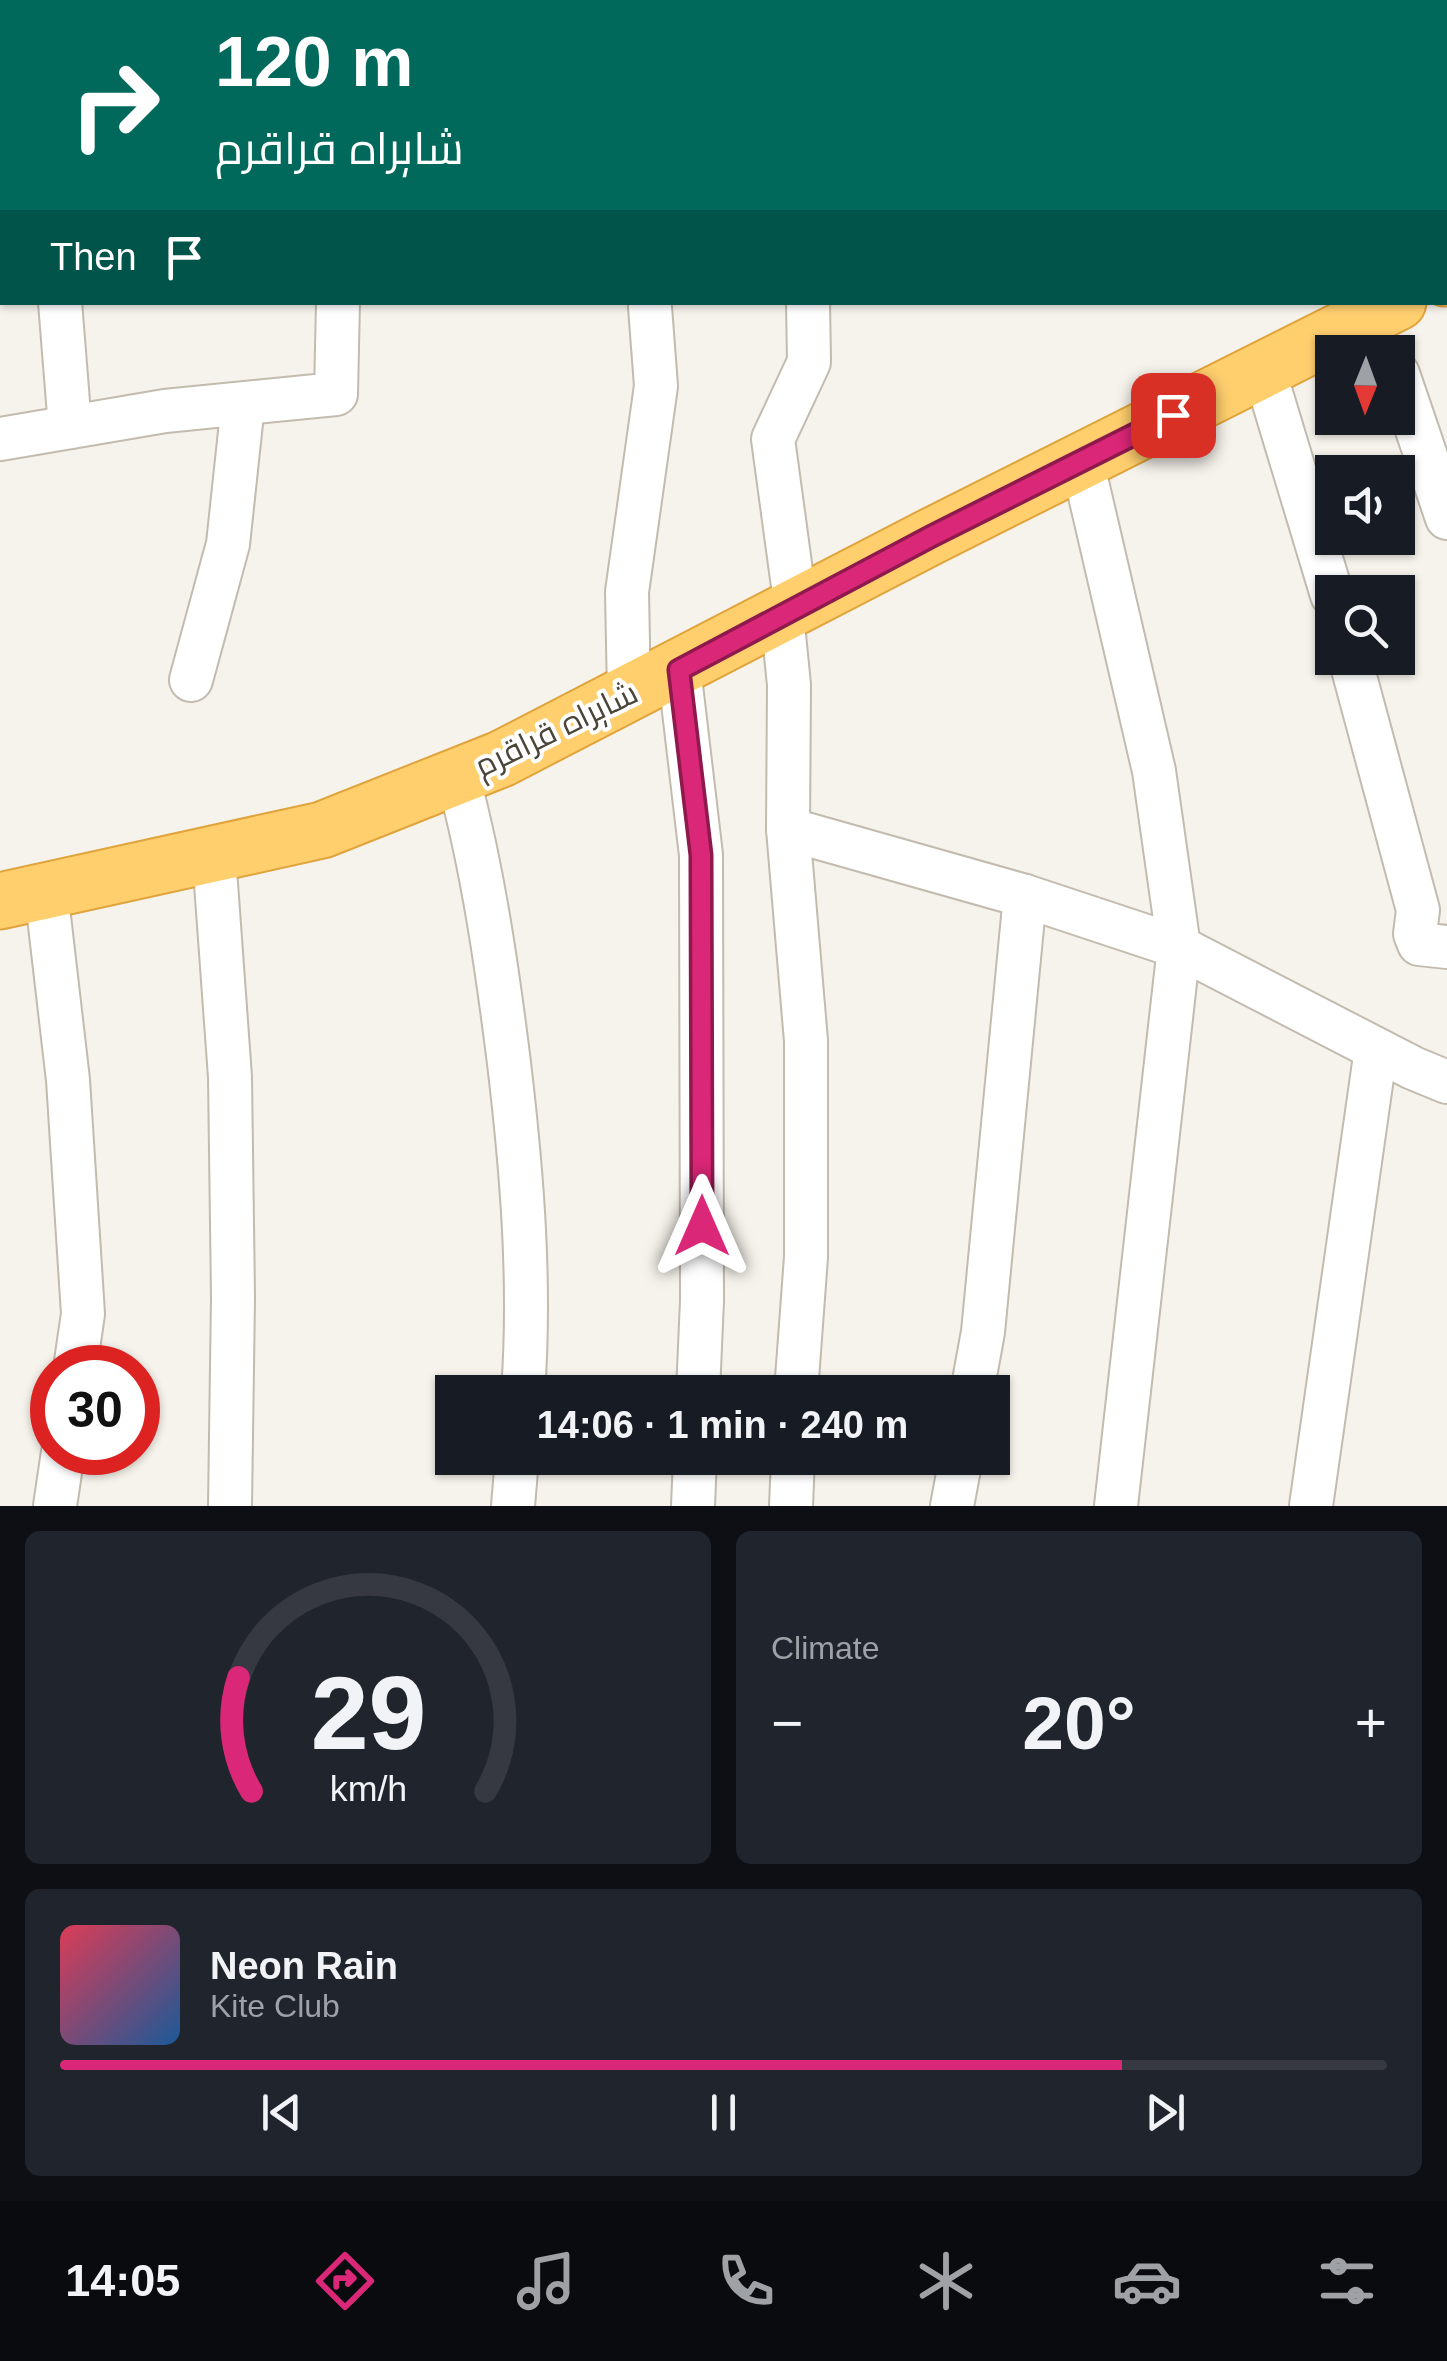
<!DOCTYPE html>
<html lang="en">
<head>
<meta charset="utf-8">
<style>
  body { margin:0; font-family:Arial,Cairo,sans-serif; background:#20242c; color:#f1f3f6; height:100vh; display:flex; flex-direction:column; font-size:38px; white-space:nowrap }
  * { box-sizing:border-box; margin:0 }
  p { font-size:32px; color:#9ea1a6 }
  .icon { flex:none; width:55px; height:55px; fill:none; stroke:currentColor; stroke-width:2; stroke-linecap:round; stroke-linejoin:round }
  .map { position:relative; height:1506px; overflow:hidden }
  .side { display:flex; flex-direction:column; gap:25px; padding:25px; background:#0d0f14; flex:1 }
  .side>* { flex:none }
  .guide { position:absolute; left:0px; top:0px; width:1448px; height:305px; box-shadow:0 2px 8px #0004; background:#00695c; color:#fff; overflow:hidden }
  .needle { width:65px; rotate:181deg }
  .fabs { position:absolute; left:1315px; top:335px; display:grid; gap:20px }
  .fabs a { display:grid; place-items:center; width:100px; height:100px; border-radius:0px; background:#171b24; box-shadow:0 2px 8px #0004; font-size:50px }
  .speed { position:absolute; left:30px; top:1345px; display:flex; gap:20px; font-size:50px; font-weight:700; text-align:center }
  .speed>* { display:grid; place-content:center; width:130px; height:130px; border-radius:50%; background:#171b24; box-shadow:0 2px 8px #0004; line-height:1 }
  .speed .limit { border:15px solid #d22; background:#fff; color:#111 }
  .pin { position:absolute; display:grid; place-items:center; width:85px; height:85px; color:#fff; margin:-42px; border-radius:20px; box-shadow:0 5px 15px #0006 }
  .me { position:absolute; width:110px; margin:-55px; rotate:0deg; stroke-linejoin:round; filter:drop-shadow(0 0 8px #0008) }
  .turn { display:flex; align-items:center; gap:35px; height:210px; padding:0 50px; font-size:45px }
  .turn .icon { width:130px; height:130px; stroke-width:2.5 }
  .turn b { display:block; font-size:70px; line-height:85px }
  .then { display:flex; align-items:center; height:95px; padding:0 50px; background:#0003; gap:20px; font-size:38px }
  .big { font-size:75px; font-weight:700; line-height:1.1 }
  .side .card { flex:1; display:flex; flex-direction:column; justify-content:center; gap:15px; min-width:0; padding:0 35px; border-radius:15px; background:#20242c }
  .side .dial { align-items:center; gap:0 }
  .dial svg { height:260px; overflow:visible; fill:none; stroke:#363941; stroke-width:7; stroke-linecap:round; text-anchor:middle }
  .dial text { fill:#f1f3f6; stroke:none }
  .song { display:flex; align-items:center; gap:30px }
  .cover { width:120px; height:120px; border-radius:15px; background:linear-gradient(135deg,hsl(350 70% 55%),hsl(210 70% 35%)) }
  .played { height:10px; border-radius:5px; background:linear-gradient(90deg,#db2777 80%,#363941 80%) }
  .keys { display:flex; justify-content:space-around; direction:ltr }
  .heat { display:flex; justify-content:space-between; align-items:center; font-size:55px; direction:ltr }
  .side .tiles { flex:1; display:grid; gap:25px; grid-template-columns:1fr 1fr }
  .card:last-child { grid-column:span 2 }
  .trip { position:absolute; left:435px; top:1375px; width:575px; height:100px; border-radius:0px; background:#171b24; box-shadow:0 2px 8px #0004; font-weight:700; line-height:100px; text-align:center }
  .tabs { display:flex; height:160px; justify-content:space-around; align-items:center; background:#090b0e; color:#9ea1a6 }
  .tabs .icon { width:70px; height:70px }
  .tabs .selected { color:#db2777 }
  .tabs b { font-size:45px; color:#f1f3f6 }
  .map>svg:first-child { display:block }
</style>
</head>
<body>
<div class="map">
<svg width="1447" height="1506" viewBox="0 0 1447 1506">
  <rect width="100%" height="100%" fill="#f6f3ec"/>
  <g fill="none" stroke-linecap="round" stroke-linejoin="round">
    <defs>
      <g id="minor">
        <polyline points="316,0 317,2"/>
        <polyline points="1204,0 1205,2"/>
        <polyline points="1323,0 1324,2"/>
        <polyline points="44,2 46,0"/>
        <polyline points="833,2 833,0"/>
        <polyline points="0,56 2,53"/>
        <polyline points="60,302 70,427"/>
        <polyline points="1264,370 1332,595"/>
        <polyline points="1398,374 1447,518"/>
        <polyline points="0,439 165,411 336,394 338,302"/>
        <polyline points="1082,461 1154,771 1179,947 1116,1506"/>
        <polyline points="796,608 773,439 809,362 808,302"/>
        <polyline points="782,615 789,685 788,829 806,1041 806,1257 796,1392"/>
        <polyline points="1350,658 1418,910 1415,934 1419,944 1447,947"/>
        <polyline points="679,669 701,855 702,1301 698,1392"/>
        <polyline points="191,680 228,544 243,404"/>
        <polyline points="629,695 627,592 656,386 650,307"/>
        <path d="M458 777C483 870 497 967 509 1063 522 1172 531 1283 523 1392"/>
        <polyline points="788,829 1025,896 1179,947 1413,1068 1447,1082"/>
        <polyline points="214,856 230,1077 233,1297 230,1506"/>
        <polyline points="46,891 68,1080 83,1314 75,1368"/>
        <polyline points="972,1392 983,1332 1025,896"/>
        <polyline points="55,1506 63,1452"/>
        <polyline points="513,1506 517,1458"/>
        <polyline points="693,1506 695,1458"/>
        <polyline points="791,1506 793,1458"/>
        <polyline points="952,1506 961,1458"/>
        <polyline points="1311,1506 1376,1049"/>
      </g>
      <g id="highway">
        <polyline points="1445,278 1447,277"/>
        <polyline points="0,901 322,830 501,759 932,536 1398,302"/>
      </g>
    </defs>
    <!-- minor casing -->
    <use href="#minor" stroke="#c2bbae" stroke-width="46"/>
    <!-- highway casing -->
    <use href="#highway" stroke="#e0a43c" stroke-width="59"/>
    <!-- minor -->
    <use href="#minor" stroke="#fff" stroke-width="42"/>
    <!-- highway -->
    <use href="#highway" stroke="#ffcf6e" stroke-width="55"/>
  </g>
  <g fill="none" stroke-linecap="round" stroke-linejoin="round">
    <defs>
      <polyline id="route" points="702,1226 701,855 679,670 932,536 1173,415"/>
    </defs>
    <!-- route casing -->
    <use href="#route" stroke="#8e194d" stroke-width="25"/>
    <!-- route -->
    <use href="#route" stroke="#db2777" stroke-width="18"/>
  </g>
  <g text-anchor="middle" stroke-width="8" stroke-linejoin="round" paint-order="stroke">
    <!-- street labels -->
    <g font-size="32" fill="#4b4439" stroke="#fff">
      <text transform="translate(556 729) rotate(-26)" y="11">شاہراہ قراقرم</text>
    </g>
  </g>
</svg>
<div class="fabs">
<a><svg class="needle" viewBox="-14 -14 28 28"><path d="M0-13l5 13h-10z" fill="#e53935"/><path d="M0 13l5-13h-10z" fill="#9ea1a6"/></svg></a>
<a><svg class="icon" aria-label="sound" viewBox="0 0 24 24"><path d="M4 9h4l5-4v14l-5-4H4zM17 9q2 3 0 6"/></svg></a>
<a><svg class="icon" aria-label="search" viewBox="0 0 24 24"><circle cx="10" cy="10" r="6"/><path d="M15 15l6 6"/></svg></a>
</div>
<div class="speed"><div class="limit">30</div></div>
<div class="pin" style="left:1173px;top:415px;background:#d93025"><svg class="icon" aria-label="arrive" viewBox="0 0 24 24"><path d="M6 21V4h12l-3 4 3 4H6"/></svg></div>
<svg class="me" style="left:702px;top:1226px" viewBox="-20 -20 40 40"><path d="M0-17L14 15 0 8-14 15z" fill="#db2777" stroke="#fff" stroke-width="4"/></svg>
<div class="trip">14:06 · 1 min · 240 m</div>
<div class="guide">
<div class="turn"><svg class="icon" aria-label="right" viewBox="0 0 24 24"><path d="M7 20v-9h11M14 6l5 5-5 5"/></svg><div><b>120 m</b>شاہراہ قراقرم</div></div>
<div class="then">Then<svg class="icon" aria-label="arrive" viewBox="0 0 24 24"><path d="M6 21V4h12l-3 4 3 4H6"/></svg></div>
</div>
</div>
<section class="side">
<div class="tiles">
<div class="card dial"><svg viewBox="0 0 100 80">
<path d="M14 69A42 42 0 1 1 86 69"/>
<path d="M14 69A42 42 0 0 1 10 34" stroke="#db2777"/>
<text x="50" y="56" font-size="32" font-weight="700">29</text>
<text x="50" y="72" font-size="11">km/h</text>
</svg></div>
<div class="card"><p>Climate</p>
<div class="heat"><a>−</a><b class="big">20°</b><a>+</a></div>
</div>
<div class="card">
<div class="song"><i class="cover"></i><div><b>Neon Rain</b><p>Kite Club</p></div></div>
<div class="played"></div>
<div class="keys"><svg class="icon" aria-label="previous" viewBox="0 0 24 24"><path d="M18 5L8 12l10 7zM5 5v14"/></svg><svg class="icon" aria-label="pause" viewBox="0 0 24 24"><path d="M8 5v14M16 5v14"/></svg><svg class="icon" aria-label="next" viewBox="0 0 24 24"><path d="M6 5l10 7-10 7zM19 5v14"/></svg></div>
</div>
</div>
</section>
<nav class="tabs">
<b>14:05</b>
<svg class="icon selected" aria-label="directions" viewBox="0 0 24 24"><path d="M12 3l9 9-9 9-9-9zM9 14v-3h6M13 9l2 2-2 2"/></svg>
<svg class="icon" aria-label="music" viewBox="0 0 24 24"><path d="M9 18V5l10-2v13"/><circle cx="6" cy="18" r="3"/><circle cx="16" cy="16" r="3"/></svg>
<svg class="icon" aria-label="phone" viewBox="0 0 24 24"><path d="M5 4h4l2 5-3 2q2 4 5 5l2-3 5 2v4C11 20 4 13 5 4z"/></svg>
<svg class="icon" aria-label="climate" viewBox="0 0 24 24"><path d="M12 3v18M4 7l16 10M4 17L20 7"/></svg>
<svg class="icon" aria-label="car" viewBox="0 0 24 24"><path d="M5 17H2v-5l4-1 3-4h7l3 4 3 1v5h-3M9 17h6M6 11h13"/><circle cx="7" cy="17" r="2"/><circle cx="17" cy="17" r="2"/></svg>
<svg class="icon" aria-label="filters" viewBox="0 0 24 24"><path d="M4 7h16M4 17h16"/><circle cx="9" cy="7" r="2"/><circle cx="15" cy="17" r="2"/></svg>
</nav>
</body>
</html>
